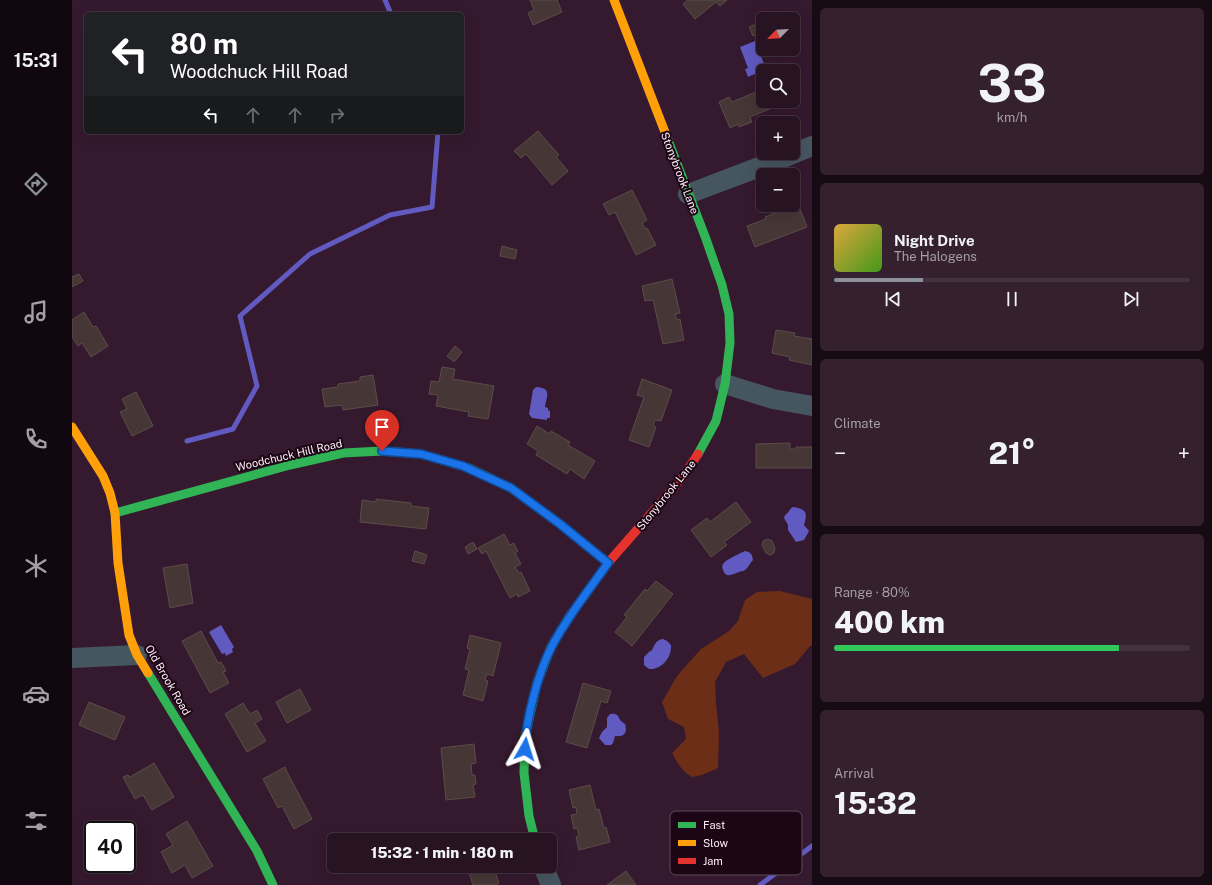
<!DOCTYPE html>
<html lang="en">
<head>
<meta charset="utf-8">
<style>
  body { margin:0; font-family:"Public Sans",sans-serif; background:#34202f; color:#f1f3f6; height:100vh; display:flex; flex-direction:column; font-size:15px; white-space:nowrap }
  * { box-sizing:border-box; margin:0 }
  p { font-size:13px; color:#a59ea5 }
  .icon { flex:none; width:22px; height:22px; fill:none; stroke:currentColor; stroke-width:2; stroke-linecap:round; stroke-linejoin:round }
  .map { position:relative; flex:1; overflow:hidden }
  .details { display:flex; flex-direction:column; gap:8px; padding:8px; background:#160a13; width:400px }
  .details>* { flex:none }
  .guide { position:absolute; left:12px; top:12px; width:380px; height:122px; border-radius:6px; box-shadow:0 4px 16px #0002,0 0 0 1px #443240; background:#202124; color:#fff; overflow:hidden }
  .needle { width:26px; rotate:246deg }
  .buttons { position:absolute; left:684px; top:12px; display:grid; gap:8px }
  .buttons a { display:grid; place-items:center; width:44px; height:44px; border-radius:6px; background:#281322; box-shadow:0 4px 16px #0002,0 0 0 1px #443240; font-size:20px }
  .speed { position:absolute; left:12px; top:821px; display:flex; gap:8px; font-size:20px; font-weight:700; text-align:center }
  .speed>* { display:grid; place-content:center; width:52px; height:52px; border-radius:50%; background:#281322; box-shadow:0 4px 16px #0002,0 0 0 1px #443240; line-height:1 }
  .speed .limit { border:2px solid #111; border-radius:6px; background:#fff; color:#111 }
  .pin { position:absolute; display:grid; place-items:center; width:34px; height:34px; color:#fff; margin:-41px -17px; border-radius:50% 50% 50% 0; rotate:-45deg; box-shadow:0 0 4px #0007 }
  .pin .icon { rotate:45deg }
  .me { position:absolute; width:44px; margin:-22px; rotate:6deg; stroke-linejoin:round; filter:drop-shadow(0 0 3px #0008) }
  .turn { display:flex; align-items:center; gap:14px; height:84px; padding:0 20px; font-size:18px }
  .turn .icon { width:52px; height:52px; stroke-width:2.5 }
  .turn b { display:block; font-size:28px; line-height:34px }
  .lanes { display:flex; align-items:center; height:38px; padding:0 20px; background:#0003; justify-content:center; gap:20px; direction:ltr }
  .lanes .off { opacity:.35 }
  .big { font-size:30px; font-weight:800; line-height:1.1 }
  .details .widget { flex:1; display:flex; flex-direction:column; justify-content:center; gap:6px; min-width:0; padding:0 14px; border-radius:6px; background:#34202f }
  .details .dial { align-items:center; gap:0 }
  .dial b { font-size:52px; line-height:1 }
  .song { display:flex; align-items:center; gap:12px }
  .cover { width:48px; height:48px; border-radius:6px; background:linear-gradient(135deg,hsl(40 70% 55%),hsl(100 70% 35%)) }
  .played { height:4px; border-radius:2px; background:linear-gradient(90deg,#8c9099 25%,#443240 25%) }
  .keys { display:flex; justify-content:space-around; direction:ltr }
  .heat { display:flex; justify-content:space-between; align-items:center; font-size:22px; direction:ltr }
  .charge { height:6px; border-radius:3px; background:linear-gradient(90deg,#34c759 80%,#443240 0) }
  .trip { position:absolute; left:255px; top:833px; width:230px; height:40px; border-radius:6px; background:#281322; box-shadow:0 4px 16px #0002,0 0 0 1px #443240; font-weight:800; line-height:40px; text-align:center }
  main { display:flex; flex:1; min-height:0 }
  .dock { display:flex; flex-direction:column; width:72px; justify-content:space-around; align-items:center; background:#10080e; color:#a59ea5 }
  .dock .icon { width:28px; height:28px }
  .dock .current { color:#8c9099 }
  .dock b { font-size:18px; color:#f1f3f6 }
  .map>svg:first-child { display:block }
</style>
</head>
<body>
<main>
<nav class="dock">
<b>15:31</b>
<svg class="icon current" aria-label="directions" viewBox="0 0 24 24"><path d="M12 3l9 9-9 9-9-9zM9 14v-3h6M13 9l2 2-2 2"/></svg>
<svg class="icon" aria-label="music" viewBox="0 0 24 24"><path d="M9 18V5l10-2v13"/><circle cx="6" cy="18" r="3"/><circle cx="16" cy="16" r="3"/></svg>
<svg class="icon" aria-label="phone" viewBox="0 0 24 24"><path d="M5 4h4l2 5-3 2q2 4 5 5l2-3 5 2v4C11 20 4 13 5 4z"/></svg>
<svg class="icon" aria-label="climate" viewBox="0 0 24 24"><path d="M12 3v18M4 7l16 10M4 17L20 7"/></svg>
<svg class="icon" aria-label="car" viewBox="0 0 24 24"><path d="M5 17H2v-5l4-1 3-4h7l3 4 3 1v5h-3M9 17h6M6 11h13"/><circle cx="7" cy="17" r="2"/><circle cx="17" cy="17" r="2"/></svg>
<svg class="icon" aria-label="filters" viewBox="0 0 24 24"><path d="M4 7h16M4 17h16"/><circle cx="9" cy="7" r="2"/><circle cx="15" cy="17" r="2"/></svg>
</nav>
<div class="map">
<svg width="740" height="885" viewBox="0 0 740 885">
  <rect width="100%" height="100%" fill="#35192e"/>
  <!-- green -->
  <path fill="#6d2e18" d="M708 591 740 599V645L738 646 723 664 691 678 672 654 654 662 643 682 644 704 647 733 646 768 630 775 620 777C610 771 605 763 600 753L614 739 612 727 596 719 590 702 605 676 629 649 657 631 666 621 673 600 685 592Z"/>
  <!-- water -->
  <g fill="#605ac1">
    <polygon points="683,41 694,69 676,77 673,69 676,68 668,47"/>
    <path d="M464 387C480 388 475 395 473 407L476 408V410L478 411V418H475V420L460 418 457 414 461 390Z"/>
    <path d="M721 507C734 509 736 512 732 525L737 531 732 540 724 542 716 530V525L712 518 713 515C717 513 717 509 721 507Z"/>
    <path d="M673 551C679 552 680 554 681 560 678 563 676 568 673 570 668 573 671 570 667 572 661 574 654 579 651 570 650 568 650 565 651 564 653 560 669 553 673 551Z"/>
    <polygon points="149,625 162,647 160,649 161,652 154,656 153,653 150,654 137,632"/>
    <path d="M591 639 595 641 599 645C600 657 590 670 577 669L572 665V657L577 652 580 650C583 644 584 640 591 639Z"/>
    <path d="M538 714C547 713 545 716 549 721 550 722 552 723 553 724 556 733 552 737 543 736L541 743 539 745H533L527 738 530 732 535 727V718Z"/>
  </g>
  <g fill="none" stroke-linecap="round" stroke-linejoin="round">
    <!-- stream -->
    <g stroke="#605ac1" stroke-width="5">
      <polyline points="313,0 319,14"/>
      <polyline points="115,441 161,429 185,386 168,316 238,254 318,215 360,207 366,132"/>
      <polyline points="688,885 740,846"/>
    </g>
  </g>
  <!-- building -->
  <g fill="#463736" stroke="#5b4d48">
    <polygon points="458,0 485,0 490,12 461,25 456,13 462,10"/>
    <polygon points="616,0 655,0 648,6 644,2 623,19 611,4"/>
    <polygon points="687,23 691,32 681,36 677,27"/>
    <polygon points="691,89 691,101 703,101 705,106 678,117 680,122 667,127 667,124 658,128 647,102 657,97 660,102"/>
    <polygon points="466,131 487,155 484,157 496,171 480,185 454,154 449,158 442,151"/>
    <polygon points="560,190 575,220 570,223 573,229 575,228 584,245 564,255 543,212 537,215 531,204"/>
    <polygon points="726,204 735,227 683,247 675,226 694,219 693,217"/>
    <polygon points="430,246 445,250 443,259 428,256"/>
    <polygon points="7,274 11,281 0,287 0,277"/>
    <polygon points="600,279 608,313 603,314 605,320 608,319 612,340 591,344 581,300 573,301 570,286"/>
    <polygon points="12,312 21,327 24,326 36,346 19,357 10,343 6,346 0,337 0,320"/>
    <polygon points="704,330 723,333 722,336 740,339 740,365 717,360 718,357 700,353"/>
    <polygon points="383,346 390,352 382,362 375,356"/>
    <polygon points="370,367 383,369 381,379 422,386 416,419 396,416 397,412 364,406 366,395 357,394 359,381 367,382"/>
    <polygon points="301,375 306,405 271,410 270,405 253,407 250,389 266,387 266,384 288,381 288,377"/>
    <polygon points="570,379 600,390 589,421 583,420 581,425 584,427 577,447 557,440 572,397 565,395"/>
    <polygon points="64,392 81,426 60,436 48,412 55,409 50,399"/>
    <polygon points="465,426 478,434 479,431 498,442 496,445 523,461 512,479 498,469 495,474 464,455 466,451 455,444"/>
    <polygon points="718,443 718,449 724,449 724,447 740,447 740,468 684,468 684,444"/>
    <polygon points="304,499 339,503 339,506 357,508 354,529 288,522 290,500 304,502"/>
    <polygon points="664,502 679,522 652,542 655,545 639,557 619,530 635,518 638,522"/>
    <polygon points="432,534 438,545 442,543 444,548 446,551 443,553 449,564 443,567 447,573 449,572 458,591 446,597 445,594 438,598 414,551 410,554 406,548"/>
    <polygon points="696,539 700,541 703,548 702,553 698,555 694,553 690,545 691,541"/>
    <polygon points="401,542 405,549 396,554 393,547"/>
    <polygon points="343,551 355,555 352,564 340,561"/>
    <polygon points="115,564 121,603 98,608 91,568"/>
    <polygon points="584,581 601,594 560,646 543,632 555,617 552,615 573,589 575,591"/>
    <polygon points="129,631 146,663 149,662 154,671 151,672 157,683 138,693 110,641"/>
    <polygon points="398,635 429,643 421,676 415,674 413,680 416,681 411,701 391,695 397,670 393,669 398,649 395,648"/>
    <polygon points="511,683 539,691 535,703 529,701 515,748 494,742"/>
    <polygon points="228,689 239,710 215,723 204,702"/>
    <polygon points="17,702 53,717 43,740 7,725"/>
    <polygon points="171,703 178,714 185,710 190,719 183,723 194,741 175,752 153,714"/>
    <polygon points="402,744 404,763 399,764 400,775 403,775 404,784 401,785 403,797 374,800 369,748"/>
    <polygon points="82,763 102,797 80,810 71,795 63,799 51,777 56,775 58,777"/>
    <polygon points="213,767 215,772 240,819 222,829 210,806 206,808 191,779"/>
    <polygon points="518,785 524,810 527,809 532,828 534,827 538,842 507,850 504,837 507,836 505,828 502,829 499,815 505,814 504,807 501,808 497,790"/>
    <polygon points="115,821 141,866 120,878 113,865 100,873 89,852 101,845 94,834"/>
    <polygon points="286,832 290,839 289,840 275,840 275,838"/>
    <polygon points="395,866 421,866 427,883 424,885 401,885"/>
    <polygon points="554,871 564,885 535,885"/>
  </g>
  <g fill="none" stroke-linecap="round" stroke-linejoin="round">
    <!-- street -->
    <g stroke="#465660" stroke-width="20">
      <polyline points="616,194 711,158 740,146"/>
      <polyline points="653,384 701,399 740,406"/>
      <polyline points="0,658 65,655"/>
      <polyline points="471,866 479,885"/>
    </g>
    <!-- fast -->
    <g stroke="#30b455" stroke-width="9">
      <polyline points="596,140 634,239 650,285 657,314 658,343 653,384 644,421 626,454"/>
      <polyline points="43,513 218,465 271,453 310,451 349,454 397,468 439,488 488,524 536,563"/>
      <polyline points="76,673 185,851 201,885"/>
      <polyline points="463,840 457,816 452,773 453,737 465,683 479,647 497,617 516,591"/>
    </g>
    <!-- slow -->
    <g stroke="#ff9f0a" stroke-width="9">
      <polyline points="542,0 596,140"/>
      <polyline points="0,427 31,476 38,493 43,513 46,563 57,635 65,655 76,673"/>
    </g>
    <!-- jam -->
    <polyline stroke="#e5322d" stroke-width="9" points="516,591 536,563 610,478 626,454"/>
  </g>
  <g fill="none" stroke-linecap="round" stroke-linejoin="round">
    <defs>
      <path id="route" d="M310 451 349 454 391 466 439 488 488 524 536 563C517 590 495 617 480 646 466 673 454 719 453 749"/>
    </defs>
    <!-- route casing -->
    <use href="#route" stroke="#114b97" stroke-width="10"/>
    <!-- route -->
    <use href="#route" stroke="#1a73e8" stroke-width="7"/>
  </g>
  <g text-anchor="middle" stroke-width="4" stroke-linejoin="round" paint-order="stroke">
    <!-- street labels -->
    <g font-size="11" fill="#fdeff7" stroke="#1c0615">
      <text transform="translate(608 173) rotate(69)" y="4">Stonybrook Lane</text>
      <text transform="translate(217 455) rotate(-13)" y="4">Woodchuck Hill Road</text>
      <text transform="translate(594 495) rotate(-51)" y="4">Stonybrook Lane</text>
      <text transform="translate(96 680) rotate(60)" y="4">Old Brook Road</text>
    </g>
  </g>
  <!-- legend -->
  <rect x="598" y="811" width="132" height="64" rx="6" fill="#1c0615" stroke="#604c59" stroke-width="1"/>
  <rect x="606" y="822" width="18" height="6" fill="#30b455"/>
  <rect x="606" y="840" width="18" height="6" fill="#ff9f0a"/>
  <rect x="606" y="858" width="18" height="6" fill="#e5322d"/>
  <g font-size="11" fill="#fdeff7">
    <text x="631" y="829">Fast</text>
    <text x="631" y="847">Slow</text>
    <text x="631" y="865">Jam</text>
  </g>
</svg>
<div class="buttons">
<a><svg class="needle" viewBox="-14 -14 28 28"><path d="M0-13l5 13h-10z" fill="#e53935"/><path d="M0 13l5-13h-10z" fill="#a59ea5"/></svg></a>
<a><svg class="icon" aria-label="search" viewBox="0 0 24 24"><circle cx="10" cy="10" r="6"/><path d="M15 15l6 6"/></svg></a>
<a>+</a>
<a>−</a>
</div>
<div class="speed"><div class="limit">40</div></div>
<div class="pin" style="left:310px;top:451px;background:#d93025"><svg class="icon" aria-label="arrive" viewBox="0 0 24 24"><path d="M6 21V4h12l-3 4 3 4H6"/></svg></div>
<svg class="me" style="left:453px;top:749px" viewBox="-20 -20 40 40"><path d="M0-17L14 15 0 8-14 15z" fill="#1a73e8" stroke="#fff" stroke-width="4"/></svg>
<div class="trip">15:32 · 1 min · 180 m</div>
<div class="guide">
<div class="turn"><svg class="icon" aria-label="left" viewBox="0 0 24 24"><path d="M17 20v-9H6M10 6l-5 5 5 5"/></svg><div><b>80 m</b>Woodchuck Hill Road</div></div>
<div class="lanes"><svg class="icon" aria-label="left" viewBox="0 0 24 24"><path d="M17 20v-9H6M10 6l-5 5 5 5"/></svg><svg class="icon off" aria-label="ahead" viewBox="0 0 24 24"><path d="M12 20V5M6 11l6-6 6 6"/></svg><svg class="icon off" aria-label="ahead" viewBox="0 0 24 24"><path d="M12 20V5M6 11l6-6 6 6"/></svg><svg class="icon off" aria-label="right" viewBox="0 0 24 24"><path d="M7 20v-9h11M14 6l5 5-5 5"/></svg></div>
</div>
</div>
<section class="details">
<div class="widget dial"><b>33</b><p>km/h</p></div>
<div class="widget">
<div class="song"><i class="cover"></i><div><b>Night Drive</b><p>The Halogens</p></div></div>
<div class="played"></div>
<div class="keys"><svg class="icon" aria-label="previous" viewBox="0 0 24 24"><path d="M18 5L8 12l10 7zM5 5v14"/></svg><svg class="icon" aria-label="pause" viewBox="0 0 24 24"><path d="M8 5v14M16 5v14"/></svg><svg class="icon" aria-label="next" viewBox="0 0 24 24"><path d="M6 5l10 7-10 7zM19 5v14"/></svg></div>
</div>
<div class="widget"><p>Climate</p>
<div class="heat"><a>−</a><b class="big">21°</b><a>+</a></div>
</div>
<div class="widget"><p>Range · 80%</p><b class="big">400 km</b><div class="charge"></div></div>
<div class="widget"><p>Arrival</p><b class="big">15:32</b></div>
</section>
</main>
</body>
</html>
